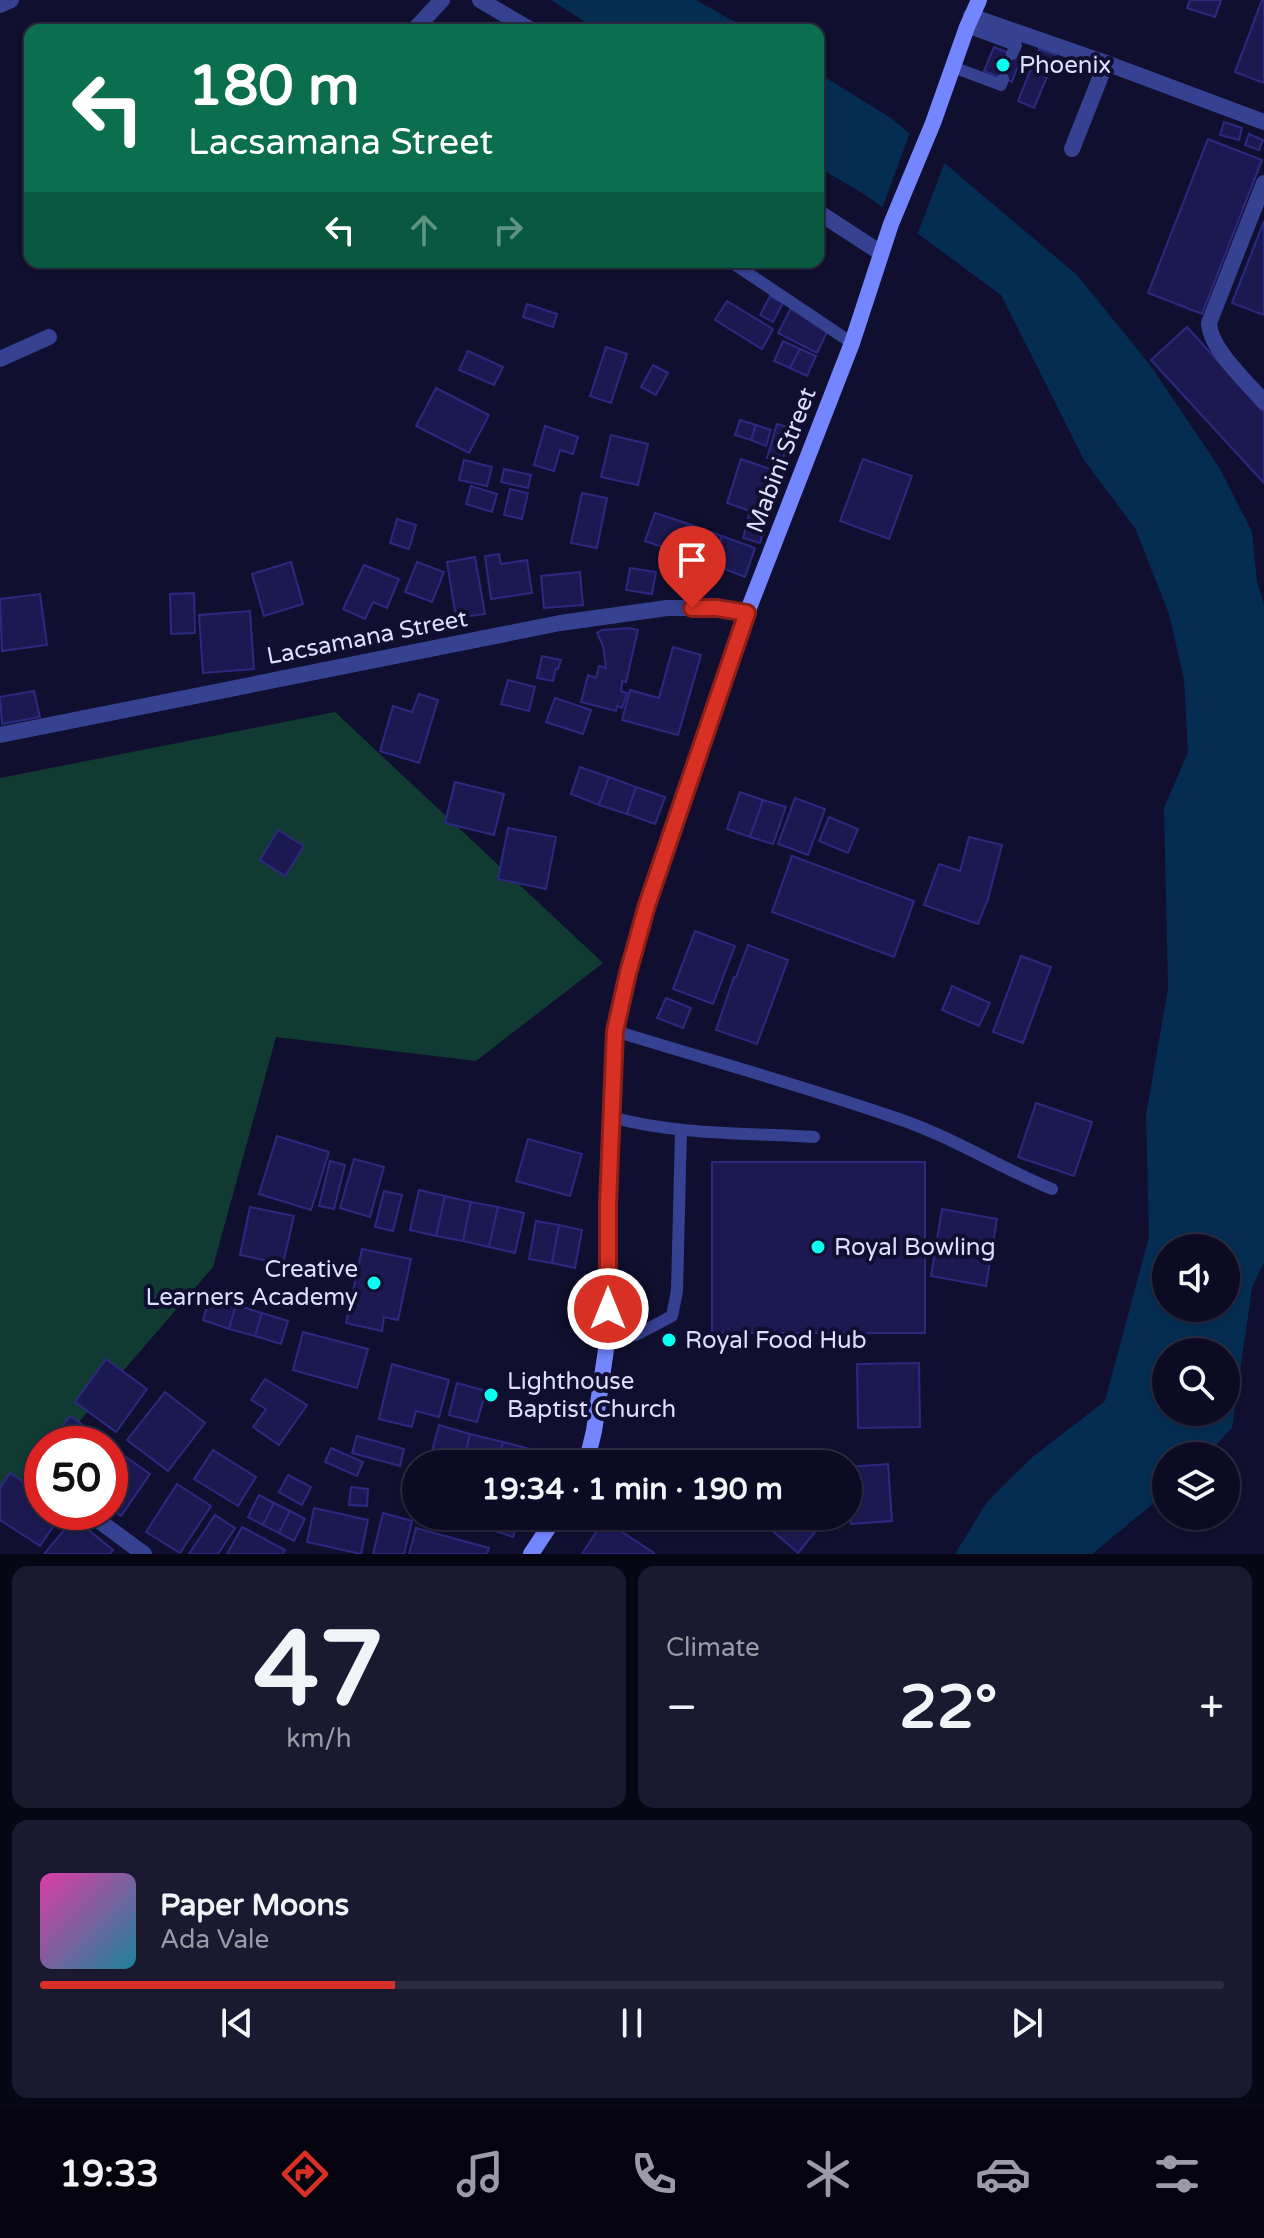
<!DOCTYPE html>
<html lang="en">
<head>
<meta charset="utf-8">
<style>
  body { margin:0; font-family:"Varela Round",sans-serif; background:#1a1930; color:#f1f3f6; height:100vh; display:flex; flex-direction:column; font-size:30px; white-space:nowrap }
  * { box-sizing:border-box; margin:0 }
  p { font-size:26px; color:#9a9ba6 }
  .icon { flex:none; width:44px; height:44px; fill:none; stroke:currentColor; stroke-width:2; stroke-linecap:round; stroke-linejoin:round }
  .map { position:relative; height:1554px; overflow:hidden }
  .drawer { display:flex; flex-direction:column; gap:12px; padding:12px; background:#070613; flex:1 }
  .drawer>* { flex:none }
  .guide { position:absolute; left:24px; top:24px; width:800px; height:244px; border-radius:16px; box-shadow:0 2px 6px #0004,0 0 0 2px #2c2b41; background:#0b6e4f; color:#fff; overflow:hidden }
  .fabs { position:absolute; left:1152px; top:1234px; display:grid; gap:16px }
  .fabs a { display:grid; place-items:center; width:88px; height:88px; border-radius:50%; background:#0c0b23; box-shadow:0 2px 6px #0004,0 0 0 2px #2c2b41; font-size:40px }
  .speed { position:absolute; left:24px; top:1426px; display:flex; gap:16px; font-size:40px; font-weight:700; text-align:center }
  .speed>* { display:grid; place-content:center; width:104px; height:104px; border-radius:50%; background:#0c0b23; box-shadow:0 2px 6px #0004,0 0 0 2px #2c2b41; line-height:1 }
  .speed .limit { border:12px solid #d22; background:#fff; color:#111 }
  .pin { position:absolute; display:grid; place-items:center; width:68px; height:68px; color:#fff; margin:-82px -34px; border-radius:50% 50% 50% 0; rotate:-45deg; box-shadow:0 0 8px #0007 }
  .pin .icon { rotate:45deg }
  .me { position:absolute; width:88px; margin:-44px; rotate:0deg; stroke-linejoin:round; filter:drop-shadow(0 0 6px #0008) }
  .turn { display:flex; align-items:center; gap:28px; height:168px; padding:0 32px; font-size:36px }
  .turn .icon { width:104px; height:104px; stroke-width:2.5 }
  .turn b { display:block; font-size:56px; line-height:68px }
  .lanes { display:flex; align-items:center; height:76px; padding:0 32px; background:#0003; justify-content:center; gap:40px; direction:ltr }
  .lanes .off { opacity:.35 }
  .big { font-size:60px; font-weight:700; line-height:1.1 }
  .drawer .tile { flex:1; display:flex; flex-direction:column; justify-content:center; gap:12px; min-width:0; padding:0 28px; border-radius:16px; background:#1a1930 }
  .drawer .dial { align-items:center; gap:0 }
  .dial b { font-size:104px; line-height:1 }
  .song { display:flex; align-items:center; gap:24px }
  .cover { width:96px; height:96px; border-radius:12px; background:linear-gradient(135deg,hsl(320 70% 55%),hsl(190 70% 35%)) }
  .played { height:8px; border-radius:4px; background:linear-gradient(90deg,#d93025 30%,#2c2b41 30%) }
  .keys { display:flex; justify-content:space-around; direction:ltr }
  .heat { display:flex; justify-content:space-between; align-items:center; font-size:44px; direction:ltr }
  .drawer .tiles { flex:1; display:grid; gap:12px; grid-template-columns:1fr 1fr }
  .tile:last-child { grid-column:span 2 }
  .trip { position:absolute; left:402px; top:1450px; width:460px; height:80px; border-radius:40px; background:#0c0b23; box-shadow:0 2px 6px #0004,0 0 0 2px #2c2b41; font-weight:700; line-height:80px; text-align:center }
  .tab-bar { display:flex; height:128px; justify-content:space-around; align-items:center; background:#05040e; color:#9a9ba6 }
  .tab-bar .icon { width:56px; height:56px }
  .tab-bar .current { color:#d93025 }
  .tab-bar b { font-size:36px; color:#f1f3f6 }
  .map>svg:first-child { display:block }
</style>
</head>
<body>
<div class="map">
<svg width="1264" height="1554" viewBox="0 0 1264 1554">
  <rect width="100%" height="100%" fill="#100f2f"/>
  <!-- green -->
  <polygon fill="#113a32" points="335,712 603,963 476,1061 276,1037 213,1267 60,1444 42,1444 42,1465 0,1514 0,778"/>
  <!-- water -->
  <g fill="#052d52" fill-rule="evenodd">
    <polygon points="551,0 696,0 749,30 598,30"/>
    <path d="M818 73 891 118 1077 275 1150 365 1219 467 1252 532 1257 581 1264 605V1262L1252 1288 1232 1428 1206 1456H1166V1493L1092 1554H955L987 1502 1030 1459 1105 1401 1149 1237 1146 1115 1168 989 1164 808 1188 752 1184 679 1169 614 1135 528 1084 460 1001 295 864 194 818 167ZM1166 1248H1226V1308H1166ZM1166 1352H1226V1412H1166Z"/>
  </g>
  <!-- pier -->
  <polygon fill="#100f2f" points="911,130 946,159 916,238 881,211"/>
  <!-- building -->
  <g fill="#1c1952" stroke="#2d2980" stroke-width="2">
    <polygon points="1190,0 1221,0 1215,17 1187,8"/>
    <polygon points="1262,0 1264,0 1264,83 1235,72"/>
    <polygon points="994,47 1021,58 1012,82 984,71"/>
    <polygon points="1039,49 1056,55 1034,108 1018,101"/>
    <polygon points="1224,122 1242,128 1239,140 1220,135"/>
    <polygon points="1249,134 1263,140 1259,150 1245,145"/>
    <polygon points="1208,139 1262,160 1202,314 1148,293"/>
    <polygon points="1264,221 1264,315 1232,303"/>
    <polygon points="770,296 783,303 773,322 760,315"/>
    <polygon points="727,301 773,329 762,349 715,320"/>
    <polygon points="527,304 557,314 553,327 523,317"/>
    <polygon points="791,308 829,328 817,353 778,333"/>
    <polygon points="1187,327 1264,412 1264,483 1151,360"/>
    <polygon points="783,341 800,349 790,368 774,361"/>
    <polygon points="606,347 627,354 611,403 590,396"/>
    <polygon points="800,349 816,356 807,376 790,368"/>
    <polygon points="468,351 503,367 494,385 459,370"/>
    <polygon points="653,365 668,373 656,395 641,387"/>
    <polygon points="436,388 489,415 469,453 416,426"/>
    <polygon points="740,420 756,425 751,440 735,435"/>
    <polygon points="777,424 792,428 782,462 767,458"/>
    <polygon points="756,425 771,430 766,446 751,440"/>
    <polygon points="545,426 578,437 573,454 560,450 554,471 534,465"/>
    <polygon points="611,435 648,444 638,485 601,477"/>
    <polygon points="741,459 779,472 760,543 743,538 750,511 727,503"/>
    <polygon points="863,459 912,476 889,539 840,521"/>
    <polygon points="464,460 492,467 487,486 459,480"/>
    <polygon points="504,469 531,475 528,488 501,482"/>
    <polygon points="471,486 497,494 492,512 466,504"/>
    <polygon points="510,489 528,493 522,519 504,515"/>
    <polygon points="582,493 607,498 597,548 571,543"/>
    <polygon points="655,513 689,524 679,553 645,541"/>
    <polygon points="397,519 416,525 409,549 390,543"/>
    <polygon points="689,524 722,536 712,564 679,553"/>
    <polygon points="722,536 755,548 745,577 712,564"/>
    <polygon points="499,554 501,564 527,560 532,593 491,599 485,556"/>
    <polygon points="475,557 485,614 456,618 447,562"/>
    <polygon points="291,562 303,604 264,616 252,574"/>
    <polygon points="417,562 444,572 432,602 405,592"/>
    <polygon points="364,565 399,579 387,608 373,602 365,619 343,609"/>
    <polygon points="630,568 656,572 652,594 626,590"/>
    <polygon points="580,572 583,605 544,608 541,576"/>
    <polygon points="194,593 195,633 171,634 170,594"/>
    <polygon points="40,594 47,645 2,651 0,599"/>
    <polygon points="250,611 254,669 203,673 199,615"/>
    <polygon points="629,628 638,630 626,682 622,681 622,684 621,691 627,693 622,708 617,706 616,711 581,702 588,675 596,678 599,666 606,668 603,646 597,633 602,630"/>
    <polygon points="673,647 701,655 678,735 622,720 630,690 659,698"/>
    <polygon points="542,656 561,660 558,669 556,668 553,681 537,678"/>
    <polygon points="508,680 535,687 529,711 501,704"/>
    <polygon points="34,691 40,717 2,724 0,697"/>
    <polygon points="419,694 438,700 419,763 380,751 393,706 412,712"/>
    <polygon points="555,698 591,710 583,734 546,722"/>
    <polygon points="580,767 609,777 599,805 571,794"/>
    <polygon points="609,777 636,787 627,814 599,805"/>
    <polygon points="455,782 504,794 494,835 445,823"/>
    <polygon points="636,787 665,797 655,824 627,814"/>
    <polygon points="740,792 763,800 750,837 727,829"/>
    <polygon points="795,798 825,809 808,855 778,844"/>
    <polygon points="763,800 786,807 773,844 750,837"/>
    <polygon points="829,817 858,829 848,853 819,841"/>
    <polygon points="508,828 556,837 546,889 498,879"/>
    <polygon points="278,830 304,846 285,876 260,860"/>
    <polygon points="969,837 1002,845 988,899 978,924 924,905 939,864 960,871"/>
    <polygon points="792,856 914,901 894,957 772,912"/>
    <polygon points="695,931 735,946 713,1004 673,989"/>
    <polygon points="748,945 788,960 757,1044 716,1030 734,977 736,977"/>
    <polygon points="1021,956 1051,967 1023,1043 993,1032"/>
    <polygon points="952,986 990,1003 979,1026 942,1010"/>
    <polygon points="666,998 691,1008 683,1028 657,1018"/>
    <polygon points="1036,1103 1092,1122 1074,1176 1018,1157"/>
    <polygon points="277,1136 329,1152 311,1210 259,1194"/>
    <polygon points="528,1139 582,1154 570,1196 516,1181"/>
    <polygon points="354,1159 384,1167 370,1217 340,1208"/>
    <polygon points="330,1161 345,1165 334,1209 319,1206"/>
    <rect x="712" y="1162" width="213" height="171"/>
    <polygon points="419,1190 445,1196 436,1236 410,1230"/>
    <polygon points="384,1191 402,1195 393,1231 375,1227"/>
    <polygon points="445,1196 471,1202 463,1241 436,1236"/>
    <polygon points="471,1202 498,1207 489,1247 463,1241"/>
    <polygon points="250,1207 294,1216 283,1264 240,1255"/>
    <polygon points="498,1207 524,1213 515,1253 489,1247"/>
    <polygon points="942,1209 997,1219 986,1286 931,1276"/>
    <polygon points="536,1221 559,1225 552,1263 529,1259"/>
    <polygon points="559,1225 582,1230 575,1268 552,1263"/>
    <polygon points="362,1249 411,1259 398,1320 384,1317 382,1331 346,1323"/>
    <polygon points="210,1297 236,1305 229,1329 203,1320"/>
    <polygon points="236,1305 262,1313 255,1336 229,1329"/>
    <polygon points="262,1313 288,1321 281,1344 255,1336"/>
    <polygon points="303,1332 368,1349 357,1388 293,1370"/>
    <polygon points="106,1359 147,1389 116,1432 75,1402"/>
    <polygon points="919,1363 920,1427 858,1428 857,1364"/>
    <polygon points="392,1364 449,1380 439,1417 416,1411 412,1427 379,1419"/>
    <polygon points="265,1379 307,1405 279,1445 253,1427 266,1409 251,1400"/>
    <polygon points="457,1383 486,1391 477,1422 449,1415"/>
    <polygon points="165,1392 205,1423 168,1471 127,1440"/>
    <polygon points="70,1416 109,1443 108,1444 50,1444"/>
    <polygon points="439,1425 470,1434 464,1459 432,1451"/>
    <polygon points="470,1434 503,1442 497,1464 482,1464 464,1459"/>
    <polygon points="357,1436 404,1449 400,1466 352,1453"/>
    <polygon points="503,1442 534,1450 531,1464 497,1464"/>
    <polygon points="331,1448 363,1462 357,1476 325,1462"/>
    <polygon points="116,1450 150,1474 121,1516 110,1508 110,1459"/>
    <polygon points="213,1450 256,1477 238,1506 194,1479"/>
    <polygon points="534,1450 566,1458 564,1464 531,1464"/>
    <polygon points="888,1464 892,1521 851,1524 848,1467"/>
    <polygon points="10,1473 42,1494 42,1512 63,1512 40,1546 0,1520 0,1488"/>
    <polygon points="288,1475 311,1487 302,1505 279,1492"/>
    <polygon points="177,1484 211,1506 180,1553 146,1532"/>
    <polygon points="351,1487 368,1489 367,1506 349,1505"/>
    <polygon points="259,1495 274,1503 263,1525 248,1517"/>
    <polygon points="274,1503 290,1511 279,1533 263,1525"/>
    <polygon points="314,1508 368,1520 361,1554 307,1542"/>
    <polygon points="290,1511 305,1519 294,1541 279,1533"/>
    <polygon points="383,1513 412,1521 404,1554 373,1554"/>
    <polygon points="215,1515 235,1528 218,1554 189,1554"/>
    <polygon points="476,1516 520,1516 513,1537 474,1524"/>
    <polygon points="779,1516 818,1516 824,1521 798,1553 769,1528"/>
    <polygon points="74,1518 113,1550 110,1554 44,1554"/>
    <polygon points="604,1520 654,1553 654,1554 582,1554"/>
    <polygon points="242,1527 285,1550 283,1554 227,1554"/>
    <polygon points="416,1528 489,1548 487,1554 409,1554"/>
  </g>
  <g fill="none" stroke-linecap="round" stroke-linejoin="round">
    <!-- lane -->
    <g stroke="#364192" stroke-width="12">
      <polyline points="967,27 1016,45 1012,54"/>
      <polyline points="953,67 1001,85 1003,79"/>
      <polyline points="731,262 852,343"/>
      <path d="M615 1031C709 1060 804 1086 896 1118 950 1136 999 1167 1052 1189"/>
      <path d="M611 1117C676 1135 746 1133 814 1137"/>
      <polyline points="608,1336 636,1335 672,1316 677,1291 681,1130"/>
      <polyline points="762,1464 790,1462"/>
    </g>
    <!-- street -->
    <g stroke="#364192" stroke-width="16">
      <polyline points="480,0 531,30"/>
      <polyline points="0,5 11,0"/>
      <polyline points="971,16 1106,63 1264,122"/>
      <polyline points="414,30 442,0"/>
      <polyline points="1072,149 1106,63"/>
      <path d="M1264 183 1209 323C1210 349 1247 382 1264 402"/>
      <polyline points="818,212 881,253"/>
      <polyline points="0,359 49,337"/>
      <polyline points="0,735 560,623 667,608 717,608 747,613"/>
      <polyline points="87,1512 144,1554"/>
    </g>
    <!-- secondary -->
    <g stroke="#7486ff" stroke-width="16">
      <polyline points="586,1464 594,1431 608,1336 608,1204 615,1031 628,973 647,905 747,613 852,343 891,224 933,123 967,27 979,0"/>
      <polyline points="531,1554 556,1516"/>
    </g>
  </g>
  <g fill="none" stroke-linecap="round" stroke-linejoin="round">
    <defs>
      <polyline id="route" points="608,1309 608,1204 615,1031 628,973 647,905 747,613 717,608 692,608"/>
    </defs>
    <!-- route casing -->
    <use href="#route" stroke="#8d1f18" stroke-width="20"/>
    <!-- route -->
    <use href="#route" stroke="#d93025" stroke-width="14"/>
  </g>
  <!-- markers -->
  <g fill="#09fff1" stroke="#100f2f" stroke-width="3">
    <circle cx="1003" cy="65" r="8"/>
    <circle cx="818" cy="1247" r="8"/>
    <circle cx="374" cy="1283" r="8"/>
    <circle cx="669" cy="1340" r="8"/>
    <circle cx="491" cy="1395" r="8"/>
  </g>
  <g text-anchor="middle" stroke-width="8" stroke-linejoin="round" paint-order="stroke">
    <!-- poi labels -->
    <g font-size="24" fill="#dddfff" stroke="#100f2f" text-anchor="start">
      <text x="1019" y="73">Phoenix</text>
      <text x="834" y="1255">Royal Bowling</text>
      <text x="358" y="1277" text-anchor="end">Creative<tspan x="358" dy="28">Learners Academy</tspan></text>
      <text x="685" y="1348">Royal Food Hub</text>
      <text x="507" y="1389">Lighthouse<tspan x="507" dy="28">Baptist Church</tspan></text>
    </g>
    <!-- street labels -->
    <g font-size="24" fill="#dddfff" stroke="#100f2f">
      <text transform="translate(781 460) rotate(-69)" y="8">Mabini Street</text>
      <text transform="translate(367 637) rotate(-11)" y="8">Lacsamana Street</text>
    </g>
  </g>
</svg>
<div class="fabs">
<a><svg class="icon" aria-label="sound" viewBox="0 0 24 24"><path d="M4 9h4l5-4v14l-5-4H4zM17 9q2 3 0 6"/></svg></a>
<a><svg class="icon" aria-label="search" viewBox="0 0 24 24"><circle cx="10" cy="10" r="6"/><path d="M15 15l6 6"/></svg></a>
<a><svg class="icon" aria-label="layers" viewBox="0 0 24 24"><path d="M12 4l9 5-9 5-9-5zM3 14l9 5 9-5"/></svg></a>
</div>
<div class="speed"><div class="limit">50</div></div>
<div class="pin" style="left:692px;top:608px;background:#d93025"><svg class="icon" aria-label="arrive" viewBox="0 0 24 24"><path d="M6 21V4h12l-3 4 3 4H6"/></svg></div>
<svg class="me" style="left:608px;top:1309px" viewBox="-20 -20 40 40"><circle r="17" fill="#d93025" stroke="#fff" stroke-width="3"/><path d="M0-11L8 9 0 5-8 9z" fill="#fff"/></svg>
<div class="trip">19:34 · 1 min · 190 m</div>
<div class="guide">
<div class="turn"><svg class="icon" aria-label="left" viewBox="0 0 24 24"><path d="M17 20v-9H6M10 6l-5 5 5 5"/></svg><div><b>180 m</b>Lacsamana Street</div></div>
<div class="lanes"><svg class="icon" aria-label="left" viewBox="0 0 24 24"><path d="M17 20v-9H6M10 6l-5 5 5 5"/></svg><svg class="icon off" aria-label="ahead" viewBox="0 0 24 24"><path d="M12 20V5M6 11l6-6 6 6"/></svg><svg class="icon off" aria-label="right" viewBox="0 0 24 24"><path d="M7 20v-9h11M14 6l5 5-5 5"/></svg></div>
</div>
</div>
<section class="drawer">
<div class="tiles">
<div class="tile dial"><b>47</b><p>km/h</p></div>
<div class="tile"><p>Climate</p>
<div class="heat"><a>−</a><b class="big">22°</b><a>+</a></div>
</div>
<div class="tile">
<div class="song"><i class="cover"></i><div><b>Paper Moons</b><p>Ada Vale</p></div></div>
<div class="played"></div>
<div class="keys"><svg class="icon" aria-label="previous" viewBox="0 0 24 24"><path d="M18 5L8 12l10 7zM5 5v14"/></svg><svg class="icon" aria-label="pause" viewBox="0 0 24 24"><path d="M8 5v14M16 5v14"/></svg><svg class="icon" aria-label="next" viewBox="0 0 24 24"><path d="M6 5l10 7-10 7zM19 5v14"/></svg></div>
</div>
</div>
</section>
<nav class="tab-bar">
<b>19:33</b>
<svg class="icon current" aria-label="directions" viewBox="0 0 24 24"><path d="M12 3l9 9-9 9-9-9zM9 14v-3h6M13 9l2 2-2 2"/></svg>
<svg class="icon" aria-label="music" viewBox="0 0 24 24"><path d="M9 18V5l10-2v13"/><circle cx="6" cy="18" r="3"/><circle cx="16" cy="16" r="3"/></svg>
<svg class="icon" aria-label="phone" viewBox="0 0 24 24"><path d="M5 4h4l2 5-3 2q2 4 5 5l2-3 5 2v4C11 20 4 13 5 4z"/></svg>
<svg class="icon" aria-label="climate" viewBox="0 0 24 24"><path d="M12 3v18M4 7l16 10M4 17L20 7"/></svg>
<svg class="icon" aria-label="car" viewBox="0 0 24 24"><path d="M5 17H2v-5l4-1 3-4h7l3 4 3 1v5h-3M9 17h6M6 11h13"/><circle cx="7" cy="17" r="2"/><circle cx="17" cy="17" r="2"/></svg>
<svg class="icon" aria-label="filters" viewBox="0 0 24 24"><path d="M4 7h16M4 17h16"/><circle cx="9" cy="7" r="2"/><circle cx="15" cy="17" r="2"/></svg>
</nav>
</body>
</html>
